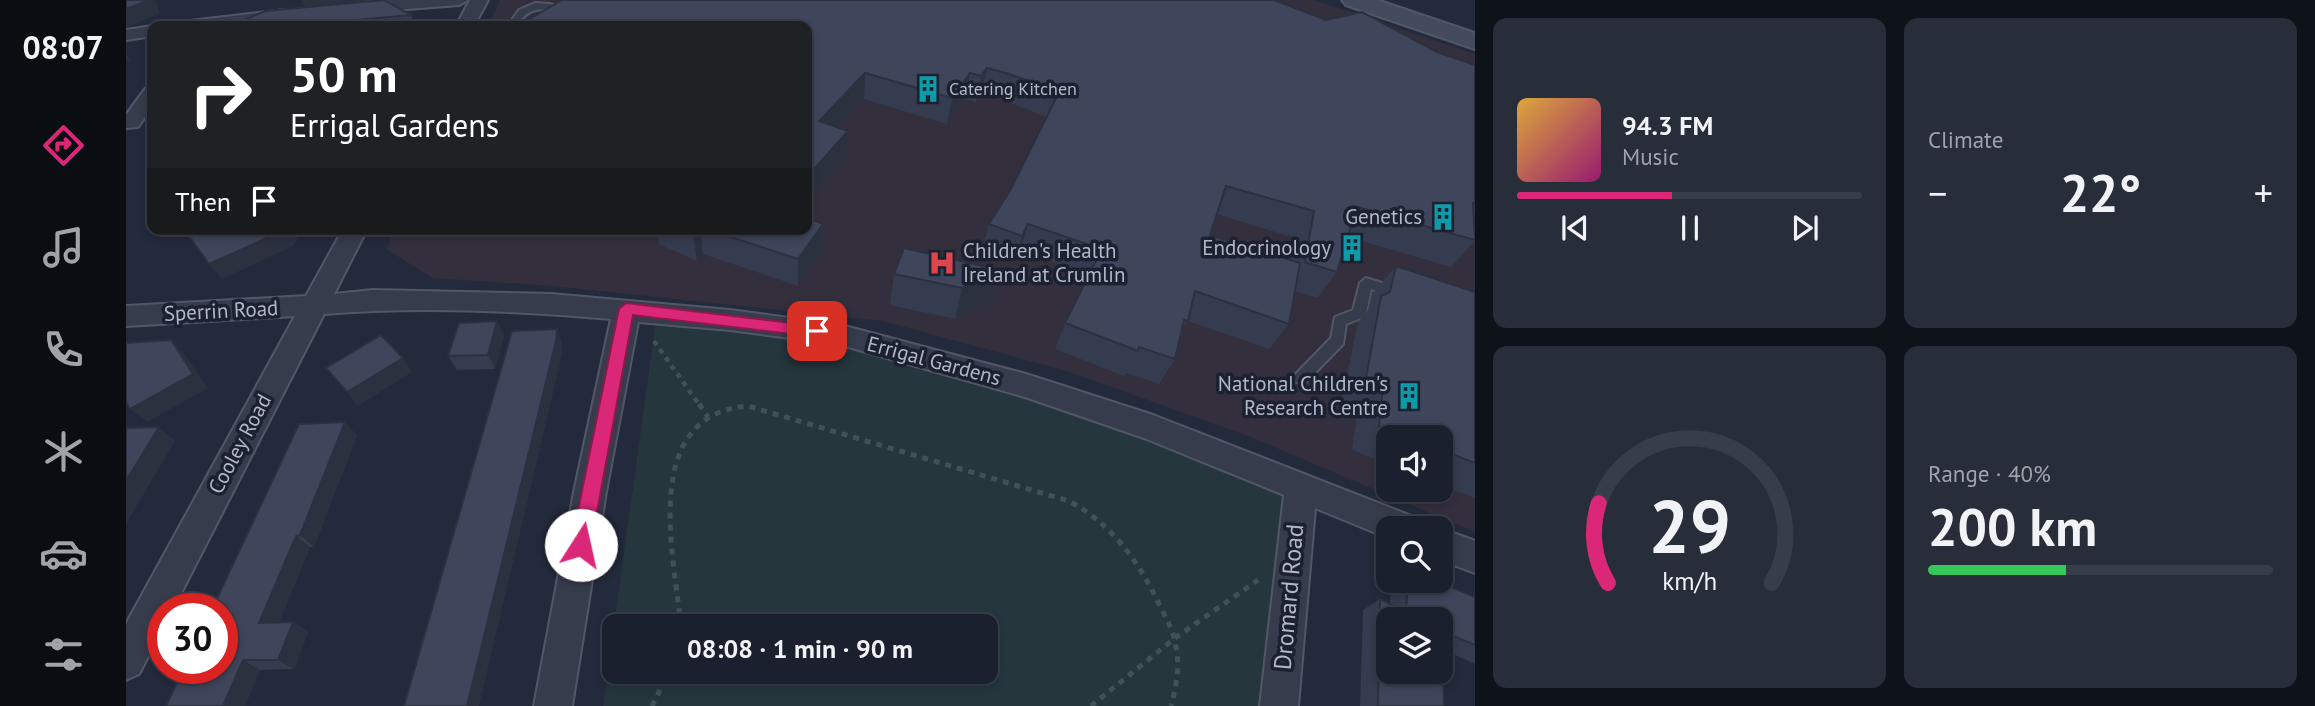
<!DOCTYPE html>
<html lang="en">
<head>
<meta charset="utf-8">
<style>
  body { margin:0; font-family:"PT Sans",sans-serif; background:#272d39; color:#f1f3f6; height:100vh; display:flex; flex-direction:column; font-size:26px; white-space:nowrap }
  * { box-sizing:border-box; margin:0 }
  p { font-size:23px; color:#9fa3aa }
  .icon { flex:none; width:38px; height:38px; fill:none; stroke:currentColor; stroke-width:2; stroke-linecap:round; stroke-linejoin:round }
  .map { position:relative; flex:1; overflow:hidden }
  .sheet { display:flex; flex-direction:column; gap:18px; padding:18px; background:#0e1219; width:840px }
  .sheet>* { flex:none }
  .top-card { position:absolute; left:21px; top:21px; width:665px; height:214px; border-radius:14px; box-shadow:0 4px 10px #0003,0 0 0 2px #383e49; background:#202124; color:#fff; overflow:hidden }
  .controls { position:absolute; left:1250px; top:425px; display:grid; gap:14px }
  .controls a { display:grid; place-items:center; width:77px; height:77px; border-radius:14px; background:#1a202d; box-shadow:0 4px 10px #0003,0 0 0 2px #383e49; font-size:35px }
  .speed { position:absolute; left:21px; top:593px; display:flex; gap:14px; font-size:35px; font-weight:700; text-align:center }
  .speed>* { display:grid; place-content:center; width:91px; height:91px; border-radius:50%; background:#1a202d; box-shadow:0 4px 10px #0003,0 0 0 2px #383e49; line-height:1 }
  .speed .limit { border:10px solid #d22; background:#fff; color:#111 }
  .pin { position:absolute; display:grid; place-items:center; width:60px; height:60px; color:#fff; margin:-30px; border-radius:14px; box-shadow:0 4px 10px #0006 }
  .me { position:absolute; width:77px; margin:-38px; rotate:10deg; stroke-linejoin:round; filter:drop-shadow(0 0 5px #0008) }
  .turn { display:flex; align-items:center; gap:24px; height:147px; padding:0 28px; font-size:32px }
  .turn .icon { width:91px; height:91px; stroke-width:2.5 }
  .turn b { display:block; font-size:49px; line-height:60px }
  .then { display:flex; align-items:center; height:66px; padding:0 28px; background:#0003; gap:14px; font-size:26px }
  .big { font-size:52px; font-weight:700; line-height:1.1 }
  .sheet .card { flex:1; display:flex; flex-direction:column; justify-content:center; gap:10px; min-width:0; padding:0 24px; border-radius:14px; background:#272d39 }
  .sheet .dial { align-items:center; gap:0 }
  .dial svg { height:182px; overflow:visible; fill:none; stroke:#383e49; stroke-width:7; stroke-linecap:round; text-anchor:middle }
  .dial text { fill:#f1f3f6; stroke:none }
  .song { display:flex; align-items:center; gap:21px }
  .cover { width:84px; height:84px; border-radius:10px; background:linear-gradient(135deg,hsl(40 70% 55%),hsl(320 70% 35%)) }
  .played { height:7px; border-radius:4px; background:linear-gradient(90deg,#db2777 45%,#383e49 45%) }
  .keys { display:flex; justify-content:space-around; direction:ltr }
  .heat { display:flex; justify-content:space-between; align-items:center; font-size:38px; direction:ltr }
  .charge { height:10px; border-radius:5px; background:linear-gradient(90deg,#34c759 40%,#383e49 0) }
  .sheet .tiles { flex:1; display:grid; gap:18px; grid-template-columns:repeat(2,1fr) }
  .trip { position:absolute; left:476px; top:614px; width:396px; height:70px; border-radius:14px; background:#1a202d; box-shadow:0 4px 10px #0003,0 0 0 2px #383e49; font-weight:700; line-height:70px; text-align:center }
  main { display:flex; flex:1; min-height:0 }
  .tabs { display:flex; flex-direction:column; width:126px; justify-content:space-around; align-items:center; background:#0a0d12; color:#9fa3aa }
  .tabs .icon { width:49px; height:49px }
  .tabs .on { color:#db2777 }
  .tabs b { font-size:32px; color:#f1f3f6 }
  .map>svg:first-child { display:block }
</style>
</head>
<body>
<main>
<nav class="tabs">
<b>08:07</b>
<svg class="icon on" aria-label="directions" viewBox="0 0 24 24"><path d="M12 3l9 9-9 9-9-9zM9 14v-3h6M13 9l2 2-2 2"/></svg>
<svg class="icon" aria-label="music" viewBox="0 0 24 24"><path d="M9 18V5l10-2v13"/><circle cx="6" cy="18" r="3"/><circle cx="16" cy="16" r="3"/></svg>
<svg class="icon" aria-label="phone" viewBox="0 0 24 24"><path d="M5 4h4l2 5-3 2q2 4 5 5l2-3 5 2v4C11 20 4 13 5 4z"/></svg>
<svg class="icon" aria-label="climate" viewBox="0 0 24 24"><path d="M12 3v18M4 7l16 10M4 17L20 7"/></svg>
<svg class="icon" aria-label="car" viewBox="0 0 24 24"><path d="M5 17H2v-5l4-1 3-4h7l3 4 3 1v5h-3M9 17h6M6 11h13"/><circle cx="7" cy="17" r="2"/><circle cx="17" cy="17" r="2"/></svg>
<svg class="icon" aria-label="filters" viewBox="0 0 24 24"><path d="M4 7h16M4 17h16"/><circle cx="9" cy="7" r="2"/><circle cx="15" cy="17" r="2"/></svg>
</nav>
<div class="map">
<svg width="1349" height="706" viewBox="0 0 1349 706">
  <rect width="100%" height="100%" fill="#232a3c"/>
  <!-- medical -->
  <path fill="#332f3d" fill-rule="evenodd" d="M374 0H1188L1349 54V532L1122 436 941 371 756 321 427 286 307 278 260 249 269 229H681V26H362ZM1262 438H1314V490H1262Z"/>
  <!-- green -->
  <path fill="#25363d" fill-rule="evenodd" d="M530 320 633 333 773 359 1037 439 1165 488 1136 706H477ZM488 626H859V672H488Z"/>
  <g fill="none" stroke-linecap="round" stroke-linejoin="round">
    <defs>
      <g id="service">
        <path d="M409 3 424 4 446 11 442 14C420 8 404 4 390 26H382L393 10Z"/>
        <polygon points="1240,278 1275,289 1277,292 1270,297 1245,289 1240,313 1238,317 1220,324 1217,344 1180,382 1170,382 1168,378 1170,374 1205,338 1209,317 1227,310 1234,283"/>
      </g>
      <g id="minor">
        <polygon points="266,0 342,0 333,5 230,13 221,8 230,3"/>
        <polygon points="344,0 362,0 348,26 330,26"/>
        <polygon points="158,10 164,11 167,15 164,19 108,26 55,26 64,21"/>
        <polygon points="26,26 26,36 0,40 0,30 26,26 29,26"/>
        <polygon points="26,87 26,107 12,127 0,128 0,115 19,89"/>
        <path d="M217 229H241L208 294 247 290 425 294 604 310 715 325 900 374 1027 415 1288 517 1293 528H1262V538L1189 508 1172 706H1134L1158 495 1018 438 899 397 715 345 604 330 512 322 480 492 446 706H408L448 492 485 319C391 311 293 306 198 314L47 609H37V628L13 674 0 680V624L169 316 0 326V306L180 296Z"/>
        <polygon points="1313,528 1314,528 1349,541 1349,573 1314,560"/>
      </g>
      <polygon id="secondary" points="1216,0 1251,0 1349,33 1349,49 1220,5"/>
    </defs>
    <!-- service casing -->
    <use href="#service" stroke="#525767" stroke-width="4"/>
    <!-- minor casing -->
    <use href="#minor" stroke="#525767" stroke-width="4"/>
    <!-- secondary casing -->
    <use href="#secondary" stroke="#525767" stroke-width="4"/>
    <!-- path-far1 -->
    <polyline stroke="#405257" stroke-width="4.5" stroke-dasharray="5 5" stroke-linecap="butt" points="528,341 574,406"/>
    <!-- path -->
    <g stroke="#405257" stroke-width="5" stroke-dasharray="6 6" stroke-linecap="butt">
      <polyline points="573,404 582,417"/>
      <path d="M555 626C548 555 513 415 622 406L943 501C987 525 1013 562 1034 606 1041 620 1048 632 1050 647 1054 667 1050 687 1045 706"/>
      <polyline points="526,706 543,672"/>
      <polyline points="965,706 1049,638 1132,580"/>
    </g>
    <!-- service -->
    <use href="#service" fill="#373c4c" fill-rule="evenodd"/>
    <!-- minor -->
    <use href="#minor" fill="#373c4c" fill-rule="evenodd"/>
    <!-- secondary -->
    <use href="#secondary" fill="#454b5f" fill-rule="evenodd"/>
  </g>
  <!-- wall -->
  <g fill="#363c4f" fill-rule="evenodd">
    <polygon points="285,15 290,26 104,26"/>
    <path d="M402 20H1200L1311 52 1349 65V241L1325 267 1222 237 1211 272 1191 298 1169 291 1163 324 1143 349 1062 321 1055 331 1049 359 1033 384 1000 373 998 376 929 349 939 323 963 275 894 251 887 263 856 251 863 224 885 189 921 117 877 100 855 94 850 102 839 99 821 124 738 99 711 127 722 131 720 157 681 204V26H403ZM1091 214 1169 238 1165 261 1084 235Z"/>
    <polygon points="530,229 681,229 697,251 672,286 577,254 571,261 533,244"/>
    <polygon points="1270,266 1349,292 1349,498 1314,485 1314,438 1262,438 1262,464 1226,450 1232,410 1215,403 1232,322 1242,310 1247,293"/>
    <polygon points="874,270 866,300 829,319 764,305 768,274"/>
    <polygon points="371,321 378,336 369,369 331,370 322,356"/>
    <polygon points="231,435 188,547 184,547 153,622 167,622 182,632 168,669 134,670 119,706 40,706 96,609"/>
    <polygon points="1265,581 1311,581 1349,597 1349,664 1316,649 1318,706 1234,706 1237,610 1254,599 1264,604"/>
  </g>
  <!-- shaded-wall -->
  <g fill="#2c3140">
    <polygon points="23,0 29,0 31,4 34,13 0,28 0,9"/>
    <polygon points="175,0 249,0 179,7"/>
    <polygon points="186,24 187,26 164,26"/>
    <polygon points="0,54 5,60 0,61"/>
    <polygon points="861,68 855,94 850,102 855,76"/>
    <polygon points="739,73 738,99 692,148 693,121"/>
    <polygon points="844,73 839,99 821,124 826,98"/>
    <polygon points="722,131 720,157 681,204 681,177"/>
    <polygon points="697,224 697,251 672,286 672,259"/>
    <polygon points="902,224 894,251 887,263 896,236"/>
    <polygon points="157,229 177,229 167,246 96,279 83,264"/>
    <polygon points="572,229 574,229 577,254 571,261 567,234"/>
    <polygon points="874,270 866,300 829,319 836,288"/>
    <polygon points="371,321 378,336 369,369 362,355"/>
    <polygon points="431,329 436,344 436,355 353,706 341,706"/>
    <polygon points="45,340 59,355 82,388 21,422 4,409"/>
    <polygon points="277,358 286,372 232,406 221,392"/>
    <polygon points="219,422 231,435 188,547 174,535"/>
    <polygon points="33,427 49,441 0,524 0,481"/>
    <polygon points="170,536 184,547 149,633 133,623"/>
    <polygon points="167,622 182,632 168,669 152,660"/>
    <polygon points="117,660 134,670 119,706 97,706"/>
  </g>
  <!-- building -->
  <g fill="#3f465c" stroke="#2c3140" stroke-width="2" fill-rule="evenodd">
    <polygon points="0,0 23,0 0,9"/>
    <polygon points="258,0 285,15 164,26 104,26 139,11"/>
    <polygon points="436,0 1148,0 1200,20 1236,12 1311,52 1349,65 1349,204 1347,203 1349,240 1231,207 1211,272 1179,262 1188,211 1100,186 1084,235 1174,263 1163,324 1069,291 1062,321 1058,320 1049,359 1013,347 1012,351 939,323 976,249 902,224 896,236 863,224 885,189 933,92 883,74 861,68 855,76 844,73 826,98 739,73 693,121 722,131 681,177 681,26 419,26 402,20"/>
    <polygon points="681,218 697,224 672,259 580,229 681,229"/>
    <polygon points="58,229 157,229 156,231 83,264"/>
    <polygon points="556,229 572,229 567,234"/>
    <polygon points="778,248 874,270 836,288 768,274"/>
    <polygon points="1270,266 1349,292 1349,463 1314,449 1314,438 1284,438 1253,426 1257,385 1240,378 1255,296 1264,292"/>
    <polygon points="371,321 362,355 322,356 333,323"/>
    <polygon points="431,329 430,341 341,706 278,706 386,331"/>
    <polygon points="255,335 277,358 221,392 200,368"/>
    <polygon points="45,340 67,374 4,409 0,402 0,343"/>
    <polygon points="219,422 174,535 170,536 133,623 167,622 152,660 117,660 97,706 40,706 58,668 96,668 96,609 86,609 173,424"/>
    <polygon points="33,427 0,481 0,428"/>
    <path d="M1282 581H1311L1349 597V645L1316 631 1318 706H1252L1254 599 1280 612ZM1262 620H1314V672H1262Z"/>
  </g>
  <!-- route -->
  <polygon fill="#db2777" stroke="#8e194d" stroke-width="2" points="500,303 691,326 698,331 691,337 507,315 465,545 462,552 455,554 448,552 445,545 493,309"/>
  <!-- icons -->
  <defs>
    <symbol id="building-bare" viewBox="-9 -9 18 18"><path d="M-4-6H4V6H1V3H-1V6H-4ZM-2.5-4.3h1.7v1.8h-1.7ZM.8-4.3h1.7v1.8H.8ZM-2.5-1h1.7V.8h-1.7ZM.8-1h1.7V.8H.8Z" fill="#0f9aa8" stroke="#1c2131" stroke-width="2.5" paint-order="stroke"/></symbol>
    <symbol id="hospital-bare" viewBox="-9 -9 18 18"><path d="M-5-5h3v3.5h4V-5h3V5h-3V1.5h-4V5h-3Z" fill="#e0444e" stroke="#1c2131" stroke-width="2.5" paint-order="stroke"/></symbol>
  </defs>
  <g fill-rule="evenodd">
    <use href="#building-bare" x="783" y="70" width="38" height="38"/>
    <use href="#building-bare" x="1298" y="198" width="38" height="38"/>
    <use href="#building-bare" x="1207" y="229" width="38" height="38"/>
    <use href="#hospital-bare" x="797" y="244" width="38" height="38"/>
    <use href="#building-bare" x="1264" y="377" width="38" height="38"/>
  </g>
  <g text-anchor="middle" stroke-width="7" stroke-linejoin="round" paint-order="stroke">
    <!-- far-poi labels -->
    <g font-size="18" fill="#b2b7c8" stroke="#1c2131" text-anchor="start">
      <text x="823" y="95">Catering Kitchen</text>
    </g>
    <!-- poi labels -->
    <g font-size="21" fill="#b2b7c8" stroke="#1c2131" text-anchor="end">
      <text x="1296" y="224">Genetics</text>
      <text x="1205" y="255">Endocrinology</text>
      <text x="837" y="258" text-anchor="start">Children's Health<tspan x="837" dy="24">Ireland at Crumlin</tspan></text>
      <text x="1262" y="391">National Children's<tspan x="1262" dy="24">Research Centre</tspan></text>
    </g>
    <!-- street labels -->
    <g font-size="21" fill="#b2b7c8" stroke="#1c2131">
      <text transform="translate(95 311) rotate(-3)" y="7">Sperrin Road</text>
      <text transform="translate(808 361) rotate(15)" y="7">Errigal Gardens</text>
      <text transform="translate(114 444) rotate(-62)" y="7">Cooley Road</text>
    </g>
    <!-- near-street labels -->
    <g font-size="24" fill="#b2b7c8" stroke="#1c2131">
      <text transform="translate(1163 597) rotate(-85)" y="8">Dromard Road</text>
    </g>
  </g>
</svg>
<div class="controls">
<a><svg class="icon" aria-label="sound" viewBox="0 0 24 24"><path d="M4 9h4l5-4v14l-5-4H4zM17 9q2 3 0 6"/></svg></a>
<a><svg class="icon" aria-label="search" viewBox="0 0 24 24"><circle cx="10" cy="10" r="6"/><path d="M15 15l6 6"/></svg></a>
<a><svg class="icon" aria-label="layers" viewBox="0 0 24 24"><path d="M12 4l9 5-9 5-9-5zM3 14l9 5 9-5"/></svg></a>
</div>
<div class="speed"><div class="limit">30</div></div>
<div class="pin" style="left:691px;top:331px;background:#d93025"><svg class="icon" aria-label="arrive" viewBox="0 0 24 24"><path d="M6 21V4h12l-3 4 3 4H6"/></svg></div>
<svg class="me" style="left:455px;top:545px" viewBox="-20 -20 40 40"><circle r="19" fill="#fff"/><path d="M0-13L10 11 0 6-10 11z" fill="#db2777"/></svg>
<div class="trip">08:08 · 1 min · 90 m</div>
<div class="top-card">
<div class="turn"><svg class="icon" aria-label="right" viewBox="0 0 24 24"><path d="M7 20v-9h11M14 6l5 5-5 5"/></svg><div><b>50 m</b>Errigal Gardens</div></div>
<div class="then">Then<svg class="icon" aria-label="arrive" viewBox="0 0 24 24"><path d="M6 21V4h12l-3 4 3 4H6"/></svg></div>
</div>
</div>
<section class="sheet">
<div class="tiles">
<div class="card">
<div class="song"><i class="cover"></i><div><b>94.3 FM</b><p>Music</p></div></div>
<div class="played"></div>
<div class="keys"><svg class="icon" aria-label="previous" viewBox="0 0 24 24"><path d="M18 5L8 12l10 7zM5 5v14"/></svg><svg class="icon" aria-label="pause" viewBox="0 0 24 24"><path d="M8 5v14M16 5v14"/></svg><svg class="icon" aria-label="next" viewBox="0 0 24 24"><path d="M6 5l10 7-10 7zM19 5v14"/></svg></div>
</div>
<div class="card"><p>Climate</p>
<div class="heat"><a>−</a><b class="big">22°</b><a>+</a></div>
</div>
<div class="card dial"><svg viewBox="0 0 100 80">
<path d="M14 69A42 42 0 1 1 86 69"/>
<path d="M14 69A42 42 0 0 1 10 34" stroke="#db2777"/>
<text x="50" y="56" font-size="32" font-weight="700">29</text>
<text x="50" y="72" font-size="11">km/h</text>
</svg></div>
<div class="card"><p>Range · 40%</p><b class="big">200 km</b><div class="charge"></div></div>
</div>
</section>
</main>
</body>
</html>
